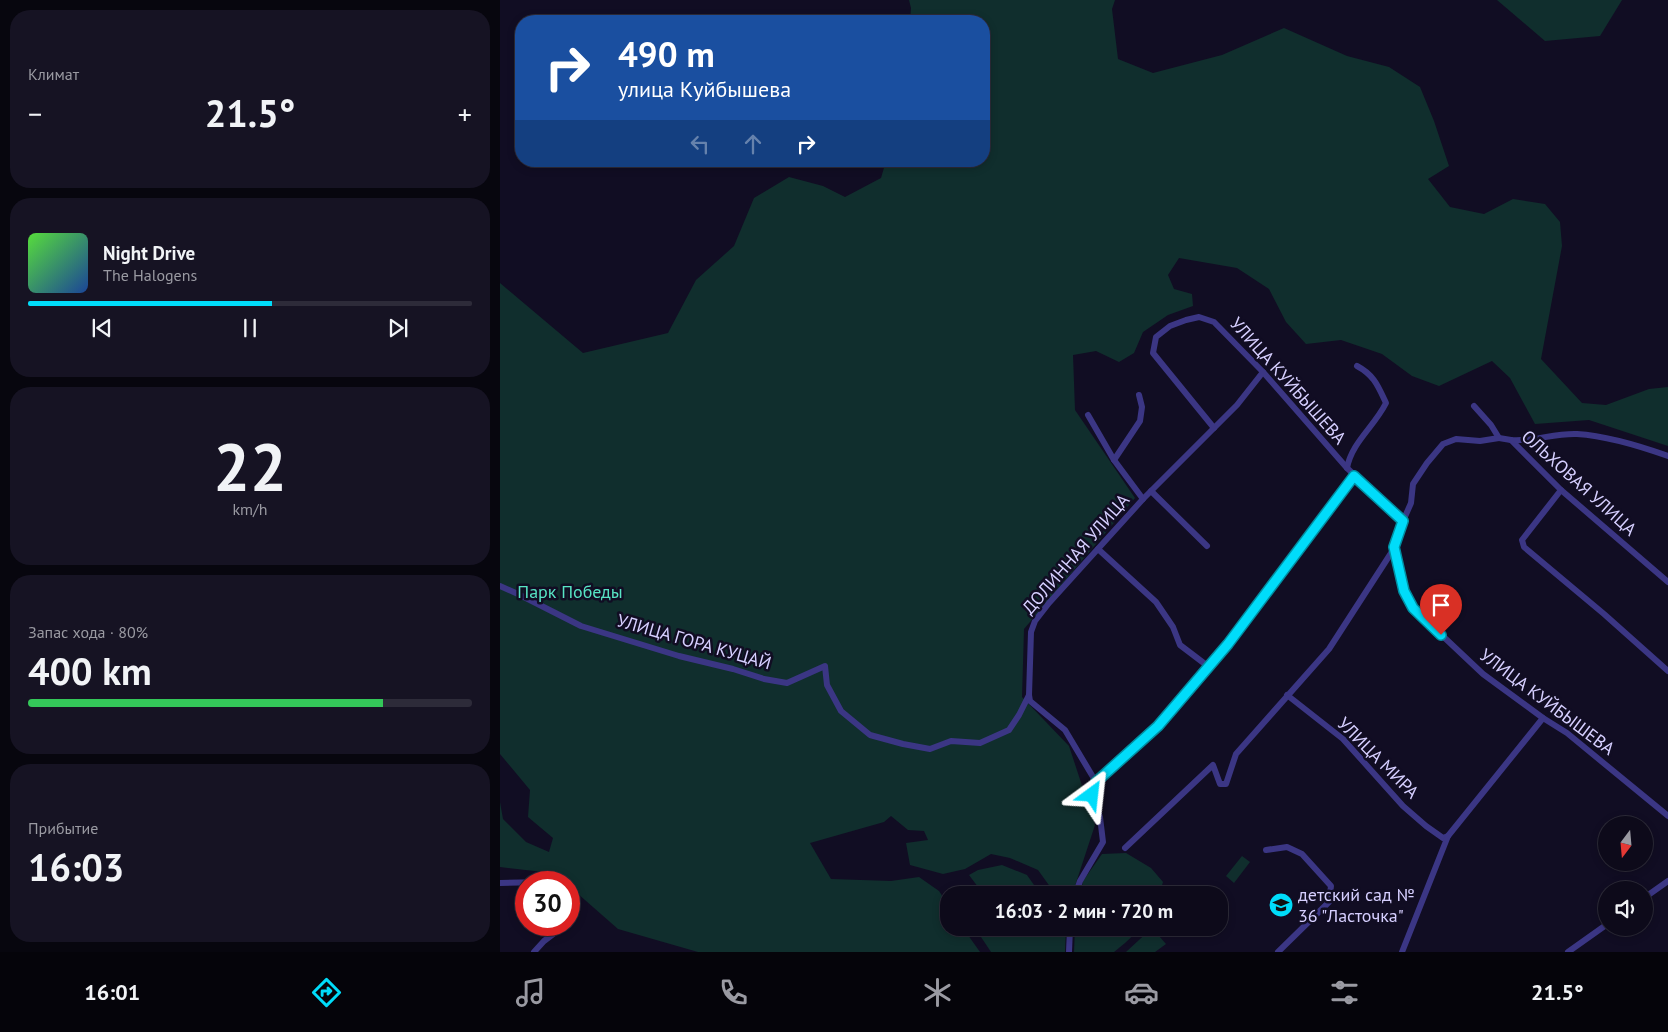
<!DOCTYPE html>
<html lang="ru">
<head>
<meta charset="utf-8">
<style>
  body { margin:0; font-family:"PT Sans",sans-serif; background:#161323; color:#f1f3f6; height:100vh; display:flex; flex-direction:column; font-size:19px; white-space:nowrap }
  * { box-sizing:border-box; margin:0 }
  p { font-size:16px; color:#9a9aa2 }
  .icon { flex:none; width:28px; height:28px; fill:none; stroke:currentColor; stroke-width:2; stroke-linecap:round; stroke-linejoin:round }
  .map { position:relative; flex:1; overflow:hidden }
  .panel { display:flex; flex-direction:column; gap:10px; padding:10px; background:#07060e; width:500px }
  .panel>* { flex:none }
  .guide { position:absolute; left:15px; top:15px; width:475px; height:152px; border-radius:20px; box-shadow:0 2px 8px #0003,0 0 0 1px #2d2b39; background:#1a4fa0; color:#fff; overflow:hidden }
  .needle { width:32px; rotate:196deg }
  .tools { position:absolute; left:1098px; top:816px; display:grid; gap:10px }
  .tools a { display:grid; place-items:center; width:55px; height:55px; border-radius:50%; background:#0d0a1a; box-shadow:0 2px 8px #0003,0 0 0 1px #2d2b39; font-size:25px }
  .speed { position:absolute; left:15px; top:871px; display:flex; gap:10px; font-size:25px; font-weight:700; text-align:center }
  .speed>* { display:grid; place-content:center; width:65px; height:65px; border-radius:50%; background:#0d0a1a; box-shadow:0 2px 8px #0003,0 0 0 1px #2d2b39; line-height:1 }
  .speed .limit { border:8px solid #d22; background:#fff; color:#111 }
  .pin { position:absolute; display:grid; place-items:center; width:42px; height:42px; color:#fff; margin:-51px -21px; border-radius:50% 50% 50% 0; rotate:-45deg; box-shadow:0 0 5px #0007 }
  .pin .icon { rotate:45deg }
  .me { position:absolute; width:55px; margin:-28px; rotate:30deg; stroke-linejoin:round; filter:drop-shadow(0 0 4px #0008) }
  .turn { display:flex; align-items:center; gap:18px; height:105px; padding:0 20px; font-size:22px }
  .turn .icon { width:65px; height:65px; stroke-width:2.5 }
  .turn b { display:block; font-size:35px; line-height:42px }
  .lanes { display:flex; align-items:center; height:48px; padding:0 20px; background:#0003; justify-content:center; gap:25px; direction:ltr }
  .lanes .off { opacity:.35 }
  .big { font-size:38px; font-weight:700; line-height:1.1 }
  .panel .tile { flex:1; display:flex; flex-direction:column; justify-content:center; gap:8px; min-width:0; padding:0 18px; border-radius:20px; background:#161323 }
  .panel .dial { align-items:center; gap:0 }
  .dial b { font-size:65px; line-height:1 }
  .song { display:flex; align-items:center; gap:15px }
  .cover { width:60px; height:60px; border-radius:8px; background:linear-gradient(135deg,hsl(110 70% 55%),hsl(220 70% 35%)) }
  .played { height:5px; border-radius:2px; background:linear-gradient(90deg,#00dcfa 55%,#2d2b39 55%) }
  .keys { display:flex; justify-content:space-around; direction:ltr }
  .heat { display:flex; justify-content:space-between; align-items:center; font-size:28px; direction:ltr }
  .charge { height:8px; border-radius:4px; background:linear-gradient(90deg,#34c759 80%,#2d2b39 0) }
  .trip { position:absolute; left:440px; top:886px; width:288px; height:50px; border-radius:20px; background:#0d0a1a; box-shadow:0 2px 8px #0003,0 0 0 1px #2d2b39; font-weight:700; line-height:50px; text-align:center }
  .menu { display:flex; height:80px; justify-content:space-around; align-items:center; background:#05040a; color:#9a9aa2 }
  .menu .icon { width:35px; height:35px }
  .menu .selected { color:#00dcfa }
  .menu b { font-size:22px; color:#f1f3f6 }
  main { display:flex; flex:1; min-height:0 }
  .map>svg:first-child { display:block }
</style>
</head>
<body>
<main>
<section class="panel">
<div class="tile"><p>Климат</p>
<div class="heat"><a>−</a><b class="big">21.5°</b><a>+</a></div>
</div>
<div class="tile">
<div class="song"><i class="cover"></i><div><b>Night Drive</b><p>The Halogens</p></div></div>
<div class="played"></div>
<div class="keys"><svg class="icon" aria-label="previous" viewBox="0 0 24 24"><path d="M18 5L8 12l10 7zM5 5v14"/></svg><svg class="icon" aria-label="pause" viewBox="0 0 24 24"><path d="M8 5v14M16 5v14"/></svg><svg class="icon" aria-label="next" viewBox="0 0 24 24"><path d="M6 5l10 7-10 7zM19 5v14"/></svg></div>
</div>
<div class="tile dial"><b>22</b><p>km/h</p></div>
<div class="tile"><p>Запас хода · 80%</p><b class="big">400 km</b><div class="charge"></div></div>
<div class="tile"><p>Прибытие</p><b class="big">16:03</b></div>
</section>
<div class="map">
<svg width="1168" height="952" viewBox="0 0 1168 952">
  <rect width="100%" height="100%" fill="#110d23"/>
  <!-- green -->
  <g fill="#102e2d">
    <polygon points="409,0 615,0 612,9 618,59 653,73 722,55 784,28 847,56 889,67 920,87 934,121 949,166 928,179 950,207 984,214 1013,199 1045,204 1060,222 1062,246 1041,359 1082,403 1106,405 1149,389 1168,387 1168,446 1089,420 1035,424 1010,378 992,361 939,386 912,376 882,354 841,340 806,344 786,322 769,289 737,268 679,258 668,275 674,289 692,294 693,306 668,315 643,332 634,353 619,362 596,351 573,355 575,410 635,498 524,629 522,697 569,746 595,825 572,895 556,895 538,870 510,858 491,854 465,869 443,874 410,865 406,843 428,840 424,831 408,830 391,816 384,822 310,843 331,879 391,881 419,877 439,891 449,906 449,928 463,928 480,952 198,952 118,929 69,886 69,882 64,882 52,873 0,867 0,802 3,819 26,842 49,852 53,838 28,817 30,790 0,754 0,283 83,353 168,333 196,280 234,246 254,198 289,177 323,186 345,197 381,178 386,161 484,161 484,21 410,21 411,8"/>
    <polygon points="997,0 1122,0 1100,36 1045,41"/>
    <polygon points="626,853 651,868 663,882 659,895 580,895 583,881 602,854"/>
    <polygon points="742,856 750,862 734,883 726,876"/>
    <polygon points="502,865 527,875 541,895 484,895 469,875 478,870"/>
    <polygon points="475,928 566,928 565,952 491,952"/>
    <polygon points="575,928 641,928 625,943 614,952 574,952"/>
    <polygon points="652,928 666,944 655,952 626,952"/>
  </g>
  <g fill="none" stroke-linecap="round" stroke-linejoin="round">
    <!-- minor -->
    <g stroke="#3b3684" stroke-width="6">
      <polyline points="974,406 991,425 999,438 1011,440 1061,490 1168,582"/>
      <polyline points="588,415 614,460 643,499"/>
      <polyline points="714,428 653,353 656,337 670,326 686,320 699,317 714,322 763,372 847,468 903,521"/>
      <polyline points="999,438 980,441 956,439 943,444 927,463 913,484 911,503 900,528 895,547 904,591 913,608 983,674 1043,718 1067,733 1168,816"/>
      <path d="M1011 440C1033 442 1054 433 1077 434 1107 436 1140 446 1168 456"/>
      <polyline points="614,460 640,421 642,407 639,395"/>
      <path d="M847 468C852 442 874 427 886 403 878 386 874 375 857 366"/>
      <polyline points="1061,490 1022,540 1024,547 1104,614 1168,671"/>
      <polyline points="651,491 707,546"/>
      <polyline points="598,549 656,602 673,627 680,645 709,667"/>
      <polyline points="0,586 18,594 81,626 179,656 233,669 264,679 287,683 325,666 327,685 341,711 370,735 403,744 430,749 451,741 480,743 509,730 519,715 529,695"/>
      <polyline points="787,695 843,739 903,806 926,826 943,838 948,836"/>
      <polyline points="596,782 658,725 728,644 854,476"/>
      <polyline points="625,848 713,765 720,784 726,784 736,754 829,649 895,547"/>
      <polyline points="766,850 787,847 802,854 831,886 829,902 778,952"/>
      <polyline points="0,883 43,882"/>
      <polyline points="575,895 580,881 603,842 600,817 592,795 596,782 565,730 530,701 529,695 531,632 535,621 549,603 643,499 737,405 763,372"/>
      <polyline points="1144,898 1168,881"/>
      <polyline points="34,952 44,941 65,925"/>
      <polyline points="569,952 570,928"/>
      <polyline points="902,952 948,836 1043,718"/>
      <polyline points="1068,952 1106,925"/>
    </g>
  </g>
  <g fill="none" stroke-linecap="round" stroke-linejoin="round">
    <defs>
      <polyline id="route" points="592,795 596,782 658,726 728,644 854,476 903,521 894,547 904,591 913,608 941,635"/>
    </defs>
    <!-- route casing -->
    <use href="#route" stroke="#008fa2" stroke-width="12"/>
    <!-- route -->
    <use href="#route" stroke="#00dcfa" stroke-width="9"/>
  </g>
  <!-- icons -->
  <defs>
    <symbol id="school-disc" viewBox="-11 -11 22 22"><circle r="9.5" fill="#00dcfa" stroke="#110d23"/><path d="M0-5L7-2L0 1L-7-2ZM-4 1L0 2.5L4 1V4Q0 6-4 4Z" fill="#111"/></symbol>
  </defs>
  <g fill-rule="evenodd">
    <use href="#school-disc" x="767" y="891" width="28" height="28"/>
  </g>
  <g text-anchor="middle" stroke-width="5" stroke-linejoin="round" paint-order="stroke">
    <!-- street labels -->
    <g font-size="18" fill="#d6cfff" stroke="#110d23">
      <text transform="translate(788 381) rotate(48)" y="6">УЛИЦА КУЙБЫШЕВА</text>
      <text transform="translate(1079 483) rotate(42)" y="6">ОЛЬХОВАЯ УЛИЦА</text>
      <text transform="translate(576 554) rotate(-49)" y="6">ДОЛИННАЯ УЛИЦА</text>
      <text transform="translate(194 642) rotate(16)" y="6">УЛИЦА ГОРА КУЦАЙ</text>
      <text transform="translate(1047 702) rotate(37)" y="6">УЛИЦА КУЙБЫШЕВА</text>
      <text transform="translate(878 758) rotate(45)" y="6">УЛИЦА МИРА</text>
    </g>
    <!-- park labels -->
    <g font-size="18" fill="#57e4c4" stroke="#110d23">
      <text x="70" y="598">Парк Победы</text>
    </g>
    <!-- poi labels -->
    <g font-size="18" fill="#d6cfff" stroke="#110d23" text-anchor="start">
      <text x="798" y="901">детский сад №<tspan x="798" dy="21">36 "Ласточка"</tspan></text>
    </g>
  </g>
</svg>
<div class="tools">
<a><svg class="needle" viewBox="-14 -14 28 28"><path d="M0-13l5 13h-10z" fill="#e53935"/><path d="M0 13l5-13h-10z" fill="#9a9aa2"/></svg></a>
<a><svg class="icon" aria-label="sound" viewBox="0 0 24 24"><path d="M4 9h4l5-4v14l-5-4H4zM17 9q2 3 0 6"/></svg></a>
</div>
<div class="speed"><div class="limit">30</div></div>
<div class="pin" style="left:941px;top:635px;background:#d93025"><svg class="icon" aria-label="arrive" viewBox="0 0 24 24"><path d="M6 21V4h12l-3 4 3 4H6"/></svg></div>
<svg class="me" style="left:592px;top:795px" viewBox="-20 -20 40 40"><path d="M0-17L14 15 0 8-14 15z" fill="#00dcfa" stroke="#fff" stroke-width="4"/></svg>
<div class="trip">16:03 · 2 мин · 720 m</div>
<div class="guide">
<div class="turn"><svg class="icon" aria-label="right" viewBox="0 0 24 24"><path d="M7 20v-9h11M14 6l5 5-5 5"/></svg><div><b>490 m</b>улица Куйбышева</div></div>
<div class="lanes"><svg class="icon off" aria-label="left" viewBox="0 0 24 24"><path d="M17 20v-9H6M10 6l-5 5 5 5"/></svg><svg class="icon off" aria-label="ahead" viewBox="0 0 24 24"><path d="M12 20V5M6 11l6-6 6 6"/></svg><svg class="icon" aria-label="right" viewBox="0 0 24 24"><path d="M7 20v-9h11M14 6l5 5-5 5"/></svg></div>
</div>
</div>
</main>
<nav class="menu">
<b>16:01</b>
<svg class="icon selected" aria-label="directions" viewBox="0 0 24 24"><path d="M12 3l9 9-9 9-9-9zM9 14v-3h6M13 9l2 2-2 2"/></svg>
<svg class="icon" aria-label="music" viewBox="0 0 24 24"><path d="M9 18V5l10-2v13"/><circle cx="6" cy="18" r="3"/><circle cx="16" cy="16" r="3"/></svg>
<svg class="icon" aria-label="phone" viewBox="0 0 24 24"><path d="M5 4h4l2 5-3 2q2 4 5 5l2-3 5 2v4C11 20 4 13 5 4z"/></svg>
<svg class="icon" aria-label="climate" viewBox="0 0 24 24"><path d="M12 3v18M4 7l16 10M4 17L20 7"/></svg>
<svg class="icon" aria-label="car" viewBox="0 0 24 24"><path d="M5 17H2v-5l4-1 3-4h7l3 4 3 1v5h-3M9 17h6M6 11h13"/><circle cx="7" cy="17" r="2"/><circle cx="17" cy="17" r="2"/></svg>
<svg class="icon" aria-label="filters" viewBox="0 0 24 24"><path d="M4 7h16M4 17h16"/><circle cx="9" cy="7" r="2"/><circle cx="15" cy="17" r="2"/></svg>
<b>21.5°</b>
</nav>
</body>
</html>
